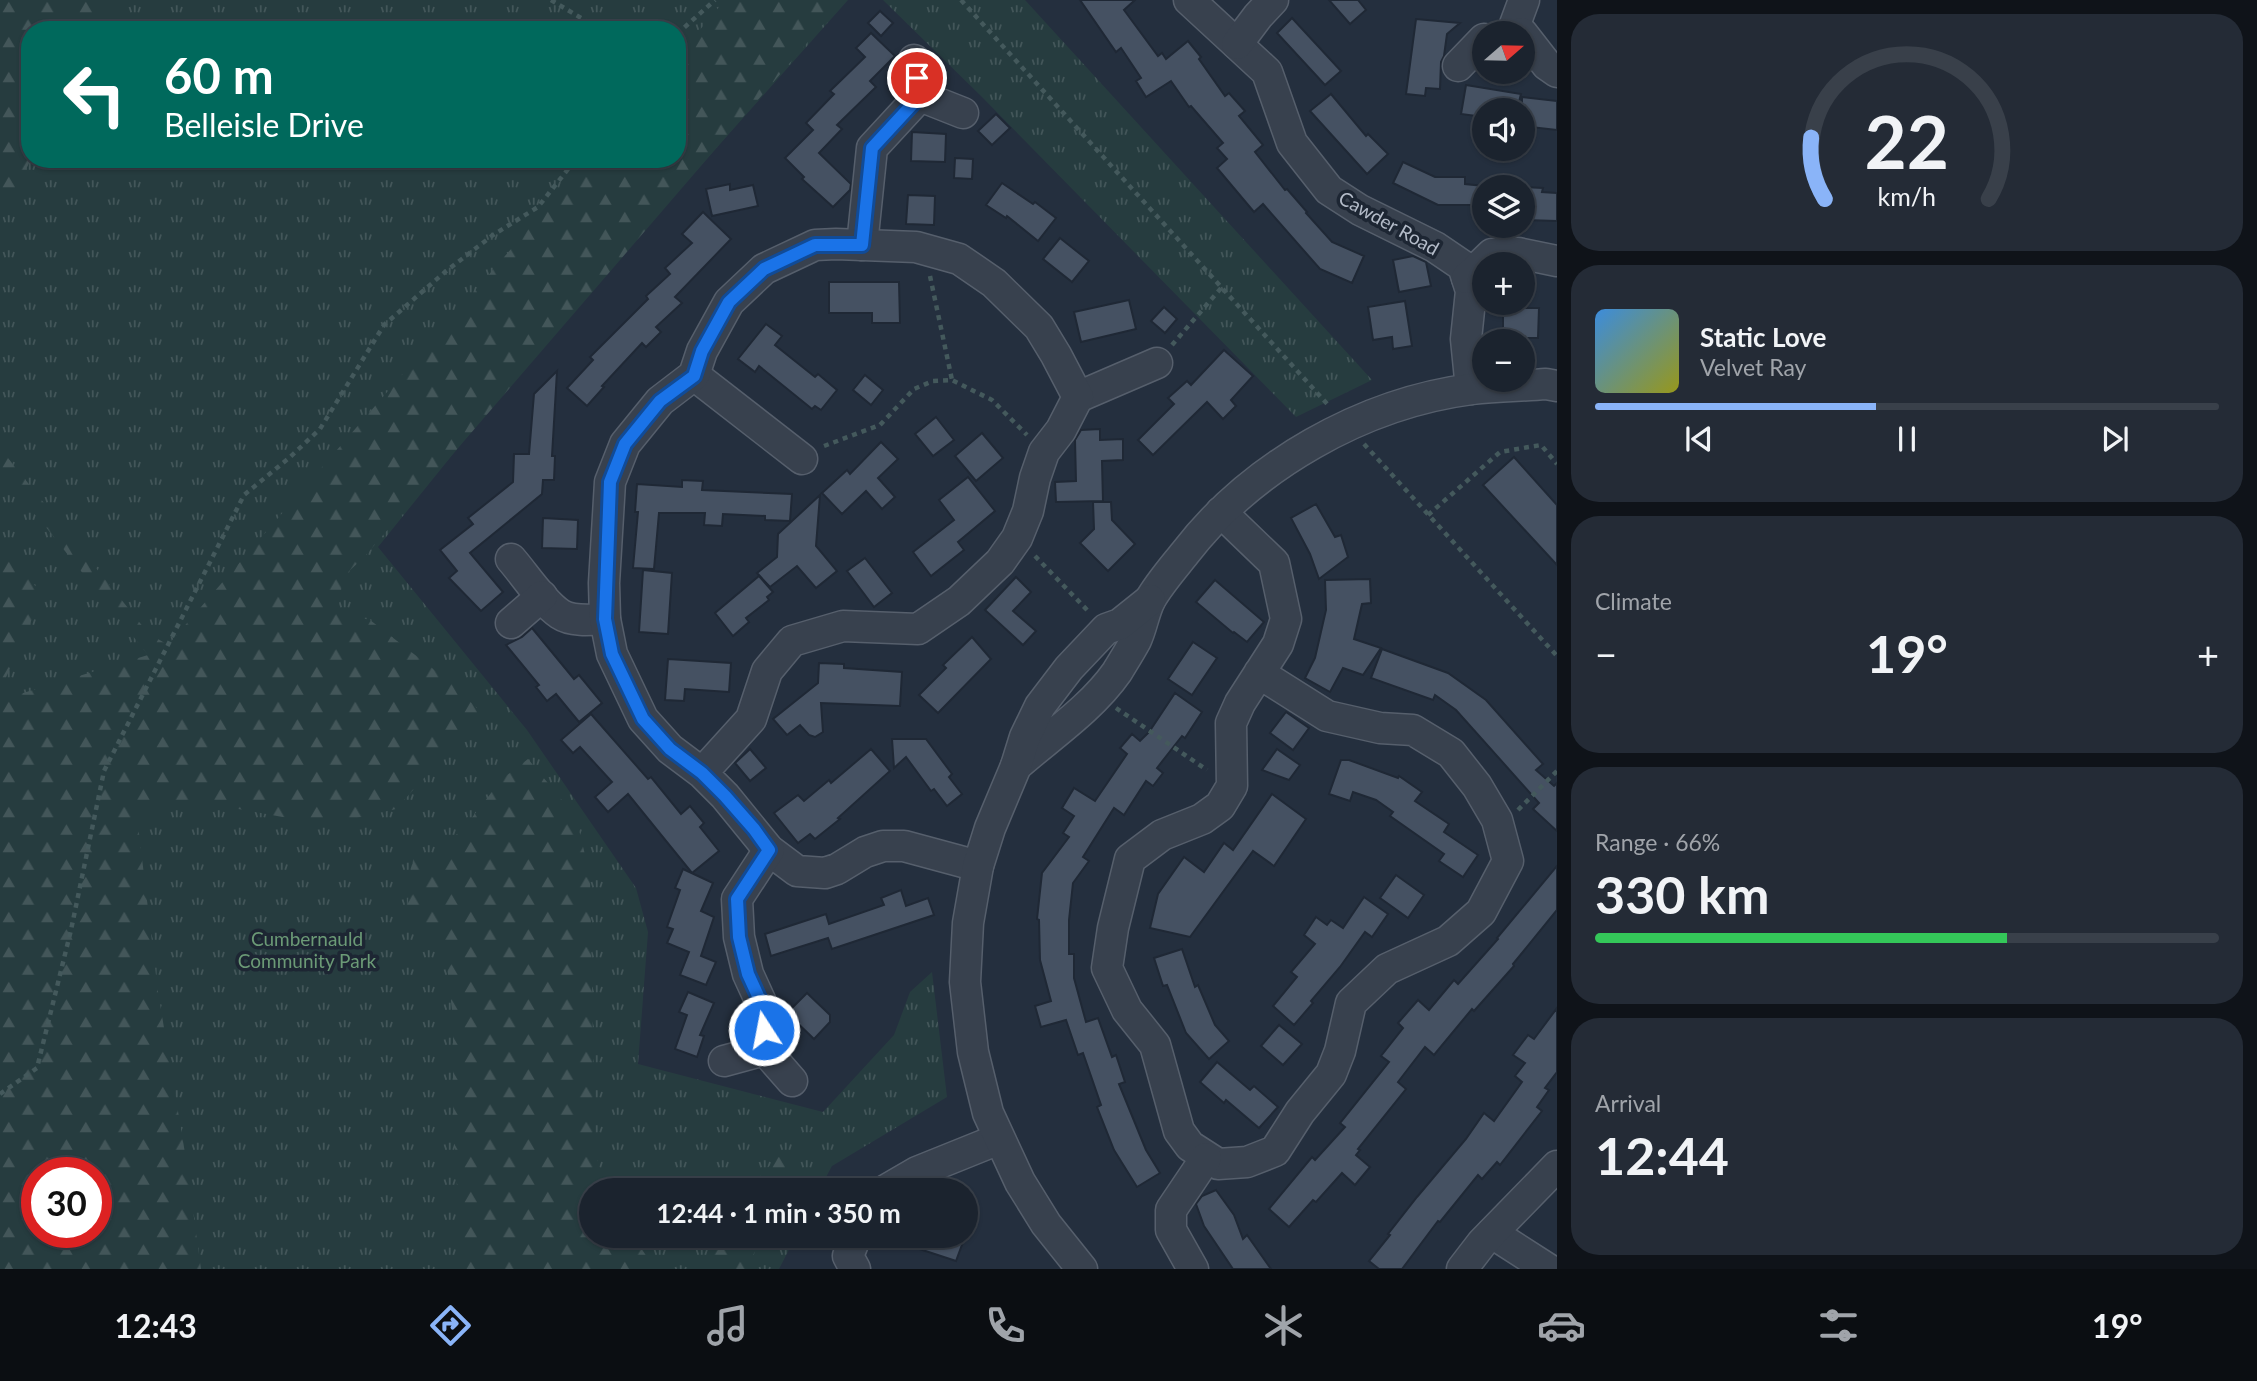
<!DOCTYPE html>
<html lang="en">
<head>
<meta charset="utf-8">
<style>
  body { margin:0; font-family:Lato,sans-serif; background:#242b36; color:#f1f3f6; height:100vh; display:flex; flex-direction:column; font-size:26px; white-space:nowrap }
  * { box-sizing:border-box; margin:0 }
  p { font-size:23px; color:#a0a4aa }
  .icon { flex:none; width:38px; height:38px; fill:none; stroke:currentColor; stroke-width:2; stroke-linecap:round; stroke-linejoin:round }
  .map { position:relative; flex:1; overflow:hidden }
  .side { display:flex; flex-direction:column; gap:14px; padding:14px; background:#0f1319; width:700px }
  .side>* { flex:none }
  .guide { position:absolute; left:21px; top:21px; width:665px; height:147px; border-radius:28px; box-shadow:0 2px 5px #0004,0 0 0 2px #39404a; background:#00695c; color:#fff; overflow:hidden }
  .needle { width:46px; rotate:70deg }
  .tools { position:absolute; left:1472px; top:21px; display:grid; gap:14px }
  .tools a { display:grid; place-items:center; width:63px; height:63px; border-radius:50%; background:#1b232e; box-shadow:0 2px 5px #0004,0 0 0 2px #39404a; font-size:35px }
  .speed { position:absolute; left:21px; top:1157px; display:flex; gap:14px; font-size:35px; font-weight:700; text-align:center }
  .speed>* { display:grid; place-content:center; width:91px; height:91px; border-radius:50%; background:#1b232e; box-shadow:0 2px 5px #0004,0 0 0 2px #39404a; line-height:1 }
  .speed .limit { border:10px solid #d22; background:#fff; color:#111 }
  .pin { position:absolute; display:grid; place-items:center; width:60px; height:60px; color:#fff; margin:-30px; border:4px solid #fff; border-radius:50%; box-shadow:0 2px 7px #0007 }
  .me { position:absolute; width:77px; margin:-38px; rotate:349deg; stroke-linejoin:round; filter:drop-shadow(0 0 5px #0008) }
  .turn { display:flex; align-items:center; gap:24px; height:147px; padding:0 28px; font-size:32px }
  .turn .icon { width:91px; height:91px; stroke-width:2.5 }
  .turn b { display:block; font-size:49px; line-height:60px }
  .big { font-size:52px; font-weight:700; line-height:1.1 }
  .side .widget { flex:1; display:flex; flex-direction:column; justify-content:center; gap:10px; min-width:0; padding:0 24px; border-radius:28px; background:#242b36 }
  .side .dial { align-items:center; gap:0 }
  .dial svg { height:182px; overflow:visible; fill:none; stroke:#39404a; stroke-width:7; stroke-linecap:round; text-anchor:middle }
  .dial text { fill:#f1f3f6; stroke:none }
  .song { display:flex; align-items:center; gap:21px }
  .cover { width:84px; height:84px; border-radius:10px; background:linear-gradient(135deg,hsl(210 70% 55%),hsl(60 70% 35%)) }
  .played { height:7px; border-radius:4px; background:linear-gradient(90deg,#8ab4f8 45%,#39404a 45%) }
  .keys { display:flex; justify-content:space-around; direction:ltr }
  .heat { display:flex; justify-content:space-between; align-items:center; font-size:38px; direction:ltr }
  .charge { height:10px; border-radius:5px; background:linear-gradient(90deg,#34c759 66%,#39404a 0) }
  .trip { position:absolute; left:579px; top:1178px; width:399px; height:70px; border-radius:35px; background:#1b232e; box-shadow:0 2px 5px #0004,0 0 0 2px #39404a; font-weight:700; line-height:70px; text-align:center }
  .menu { display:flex; height:112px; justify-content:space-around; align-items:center; background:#0b0e12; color:#a0a4aa }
  .menu .icon { width:49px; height:49px }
  .menu .on { color:#8ab4f8 }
  .menu b { font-size:32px; color:#f1f3f6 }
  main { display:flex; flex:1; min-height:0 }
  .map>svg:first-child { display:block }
</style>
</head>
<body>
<main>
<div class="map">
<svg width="1557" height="1269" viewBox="0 0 1557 1269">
  <defs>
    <pattern id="grass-tufts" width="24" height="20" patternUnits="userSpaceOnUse" patternTransform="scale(1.75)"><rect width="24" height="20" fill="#263c3f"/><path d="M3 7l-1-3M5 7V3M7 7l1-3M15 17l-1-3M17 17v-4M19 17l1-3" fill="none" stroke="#435659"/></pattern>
    <pattern id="forest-firs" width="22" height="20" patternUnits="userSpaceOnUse" patternTransform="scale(1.75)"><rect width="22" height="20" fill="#263c3f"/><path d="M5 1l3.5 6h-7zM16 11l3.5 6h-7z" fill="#435659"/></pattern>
  </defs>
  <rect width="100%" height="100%" fill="#242f3e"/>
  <!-- grass -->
  <g fill="url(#grass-tufts)" fill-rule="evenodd">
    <path d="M0 0H848L541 345 378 547 527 730 636 888 648 932 638 1064 823 1112 894 1035 910 992 932 972 947 1097 832 1166 819 1190H592V1236H796L779 1269H0ZM30 30H677V159H30ZM37 1172H96V1232H37Z"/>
    <polygon points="883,0 1025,0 1372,380 1296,417 983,98"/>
  </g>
  <!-- forest -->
  <g fill="url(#forest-firs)" fill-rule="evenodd">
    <polygon points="0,0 108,0 93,30 30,30 31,159 0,223"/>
    <path d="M725 0H844L365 556 343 577 338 612 370 620 450 682 479 710V722L435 766 396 809 326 825 206 803 152 806 138 825 158 992 186 1159 201 1269H0V700L148 655 41 521 0 476V448L148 633 168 645 589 159H677V57ZM37 1172H96V1232H37Z"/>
    <polygon points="0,549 43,594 0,691"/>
    <polygon points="528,759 576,817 590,876 595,1151 606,1190 592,1190 592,1236 633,1236 655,1269 461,1269 453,1106 453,1019 445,948 406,917 414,852 437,867 443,848 467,824 502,779"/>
    <polygon points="778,1157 796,1157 778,1190 747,1190"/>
    <polygon points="720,1236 759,1236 750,1269 708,1269"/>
  </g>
  <!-- building -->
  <g fill="#455162" stroke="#1f2835" stroke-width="2">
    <polygon points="1080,0 1135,0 1124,10 1158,56 1162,53 1166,59 1188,41 1201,57 1199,59 1225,96 1229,93 1245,111 1239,116 1263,145 1255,152 1285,190 1287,189 1307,212 1306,213 1332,242 1364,256 1352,283 1320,269 1263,204 1254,212 1217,168 1227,159 1217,148 1223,143 1191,106 1189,107 1171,81 1146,97 1136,81 1141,78 1121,48 1116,52"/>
    <polygon points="1329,0 1358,0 1366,10 1350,24"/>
    <polygon points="880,11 893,23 881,36 868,23"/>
    <polygon points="1292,18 1341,71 1325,85 1277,33"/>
    <polygon points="1416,19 1460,23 1447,34 1444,56 1441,62 1440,89 1426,88 1425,96 1406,94"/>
    <polygon points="871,33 895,56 870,81 876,87 837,125 842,129 819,153 851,184 850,190 833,207 802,179 804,177 785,158 813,130 806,123 834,94 830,91 865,57 856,48"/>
    <polygon points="1466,85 1521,94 1517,110 1484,110 1484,117 1461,114"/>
    <polygon points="1331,94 1366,136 1368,134 1388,154 1367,174 1310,111"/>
    <polygon points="1522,97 1557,101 1557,130 1522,126"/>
    <polygon points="996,114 1010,128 992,145 978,131"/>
    <polygon points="912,132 946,134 945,162 911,161"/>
    <polygon points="955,158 973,159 972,179 954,178"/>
    <polygon points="1403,162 1435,177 1465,177 1465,184 1484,186 1484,205 1438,205 1393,183"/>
    <polygon points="1002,183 1033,204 1035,202 1056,218 1038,241 1007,216 1006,218 986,205"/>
    <polygon points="730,184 730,190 753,185 758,206 712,216 706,189"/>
    <polygon points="1522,187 1543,188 1542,192 1557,193 1557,221 1524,220"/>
    <polygon points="908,195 935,196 934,225 906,224"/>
    <polygon points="703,212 731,239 675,297 682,303 656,327 661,332 646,347 642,343 602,386 604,387 587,406 567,388 593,360 590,357 648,299 646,296 670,274 665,268 692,243 682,234"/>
    <polygon points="1060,238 1089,261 1072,282 1043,259"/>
    <polygon points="1413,256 1426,262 1431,286 1399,292 1393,260"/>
    <polygon points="829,282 899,282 900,323 872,323 872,313 829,313"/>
    <polygon points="1129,300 1136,329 1081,342 1074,312"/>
    <polygon points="1405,301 1412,346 1393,349 1392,337 1373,340 1368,307"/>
    <polygon points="1164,307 1177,319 1165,333 1151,321"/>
    <polygon points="1503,308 1539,308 1538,338 1503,338"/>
    <polygon points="766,324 782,336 775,345 815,377 818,374 837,390 821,410 815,406 812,409 759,366 755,372 738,359"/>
    <polygon points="1224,350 1253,376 1231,400 1236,406 1223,419 1207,402 1153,455 1138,440 1174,404 1168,398 1187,381 1191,385"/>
    <polygon points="557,371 552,456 555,456 554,480 543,480 542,494 470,553 503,592 481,611 449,578 457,571 440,550 473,524 468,518 513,482 514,454 529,454 534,394"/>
    <polygon points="865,375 883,390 871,405 853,390"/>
    <polygon points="936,417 954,440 933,456 915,434"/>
    <polygon points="1100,429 1100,440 1123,439 1123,460 1102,461 1103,501 1056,502 1055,482 1076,481 1075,440 1081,430"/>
    <polygon points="982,433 1003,458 976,481 955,456"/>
    <polygon points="881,442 898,459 878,478 895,497 882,509 866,491 842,514 822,493 847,470 850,474"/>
    <polygon points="1514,457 1557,505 1557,565 1483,485"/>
    <polygon points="968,477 995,511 958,542 964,550 931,576 913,552 954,520 939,500"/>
    <polygon points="682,480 703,481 702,490 792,494 790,521 765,520 765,516 723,514 722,526 704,525 705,513 659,513 654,569 633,568 638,512 635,512 637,484 682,487"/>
    <polygon points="820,495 816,546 837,571 816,588 797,566 770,587 757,573 777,557 778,534"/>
    <polygon points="1093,502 1111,502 1112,520 1135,544 1108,571 1080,543 1094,529"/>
    <polygon points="1316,504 1335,537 1341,535 1348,557 1319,579 1310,554 1291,518"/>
    <polygon points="543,518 578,520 577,549 542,548"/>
    <polygon points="865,558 892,593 874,607 847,571"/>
    <polygon points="643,570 672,573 668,634 639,632"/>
    <polygon points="759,576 773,592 767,597 769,600 746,618 749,622 733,636 715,613"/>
    <polygon points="1016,577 1031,592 1013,611 1036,631 1023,645 985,610"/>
    <polygon points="1370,579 1371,603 1362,604 1354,639 1381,648 1363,675 1343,668 1330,692 1305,678 1315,658 1326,610 1325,580"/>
    <polygon points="1215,580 1264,622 1247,642 1234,632 1233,633 1196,602"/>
    <polygon points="532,628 574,679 579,675 602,703 579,722 556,694 547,701 536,687 539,685 506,645 522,637"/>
    <polygon points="972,637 991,659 938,713 919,695 946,668 943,665"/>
    <polygon points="1193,642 1217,658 1192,695 1168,679"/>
    <polygon points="1382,649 1448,673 1486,700 1543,764 1536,770 1554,786 1557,783 1557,831 1533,809 1539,803 1456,710 1435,695 1433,700 1371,678"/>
    <polygon points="668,659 731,663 729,692 685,689 684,701 665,700"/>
    <polygon points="819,663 844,664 844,668 902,672 900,706 821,703 823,732 815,737 809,735 800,725 787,735 773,719 818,683"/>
    <polygon points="1175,693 1202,712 1185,738 1182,736 1157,768 1163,773 1153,786 1146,781 1124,815 1114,808 1083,857 1089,861 1073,883 1069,920 1069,954 1074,954 1074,978 1086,1022 1098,1018 1112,1057 1116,1055 1125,1082 1119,1084 1146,1150 1160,1173 1137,1187 1114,1150 1097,1107 1101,1105 1083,1053 1078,1055 1066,1020 1041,1027 1035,1006 1051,1001 1040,960 1039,920 1037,919 1042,873 1069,837 1063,833 1074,816 1062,808 1074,788 1095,801 1127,754 1120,748 1132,734 1140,741 1149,732"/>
    <polygon points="1286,712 1309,728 1293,750 1270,733"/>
    <polygon points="591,714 648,779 651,777 681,814 690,806 704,823 700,827 719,851 692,873 628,794 608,812 595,797 612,782 580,747 573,753 561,740"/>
    <polygon points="892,739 926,739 952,774 949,777 962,794 947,806 934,789 931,791 906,757 894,768"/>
    <polygon points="750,749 766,768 750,781 735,763"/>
    <polygon points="871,749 890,771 838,818 840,819 815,839 810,834 798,843 774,813 798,795 804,801 829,780 831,783"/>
    <polygon points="1277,749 1300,765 1289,780 1262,770"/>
    <polygon points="1341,760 1349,760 1398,778 1399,776 1422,792 1415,801 1449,824 1444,832 1478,855 1463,877 1439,861 1444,854 1390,816 1393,812 1376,800 1353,792 1350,801 1329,794"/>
    <polygon points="1272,794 1306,819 1274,866 1253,851 1190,937 1150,928 1158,894 1184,857 1204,872 1224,843 1233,850"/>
    <polygon points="1557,866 1557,910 1513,964 1514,966 1474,1011 1472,1009 1434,1055 1425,1047 1398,1082 1406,1089 1358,1149 1360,1150 1356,1155 1370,1167 1355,1185 1342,1173 1316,1202 1313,1200 1289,1227 1269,1209 1312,1157 1315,1160 1345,1127 1340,1123 1389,1062 1381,1056 1403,1028 1398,1023 1418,1000 1429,1010 1454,980 1458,984 1498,939 1497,938"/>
    <polygon points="683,869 713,883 701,911 714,917 701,956 716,962 706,985 680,975 689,952 667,943 673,929 667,927 680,890 675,888"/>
    <polygon points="1396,875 1424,895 1408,918 1380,898"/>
    <polygon points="901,890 906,906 928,898 934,915 832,949 828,938 771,956 765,934 826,914 829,924 884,905 881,898"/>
    <polygon points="1364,897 1388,914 1372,937 1365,932 1340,967 1311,1001 1313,1003 1294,1025 1273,1006 1297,977 1291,972 1315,944 1304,935 1316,917 1327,925 1331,920 1343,928"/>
    <polygon points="1182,949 1195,987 1198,985 1215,1025 1229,1041 1209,1059 1186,1033 1167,985 1163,986 1154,958"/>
    <polygon points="688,992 714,1003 700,1035 704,1036 697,1057 675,1049 687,1015 679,1012"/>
    <polygon points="807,993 830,1015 830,1022 814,1039 787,1013"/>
    <polygon points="1557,1008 1557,1072 1545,1088 1549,1090 1537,1107 1542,1111 1500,1165 1497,1162 1482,1179 1478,1175 1440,1222 1438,1221 1402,1269 1379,1269 1369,1261 1390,1235 1388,1234 1417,1197 1466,1139 1484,1113 1494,1121 1522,1082 1515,1076 1525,1063 1513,1055 1528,1035 1534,1039"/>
    <polygon points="1279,1025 1302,1044 1283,1065 1261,1046"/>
    <polygon points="1217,1062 1250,1090 1254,1086 1278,1107 1259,1128 1226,1100 1224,1103 1200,1082"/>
    <polygon points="1216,1190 1234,1215 1243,1239 1247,1235 1271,1269 1233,1269 1204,1226 1196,1204 1202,1196"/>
    <polygon points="890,1236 941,1236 963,1242 956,1261 889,1239"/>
  </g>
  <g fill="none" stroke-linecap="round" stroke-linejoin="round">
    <defs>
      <g id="minor">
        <polyline points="1189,0 1267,72 1292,143 1329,190 1360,210 1435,247 1463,266 1471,291 1466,339 1471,389"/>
        <polyline points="1514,27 1524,0"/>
        <polyline points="1522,33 1547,65 1557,72"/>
        <polyline points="1237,44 1258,16 1273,0"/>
        <polyline points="1458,66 1484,39"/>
        <polyline points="920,96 963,113"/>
        <polyline points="862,245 872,148 920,96 914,60"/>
        <polyline points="1467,278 1492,254 1518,253 1557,261"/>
        <polyline points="694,375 802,459"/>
        <polyline points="1078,397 1157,363"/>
        <polyline points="1221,512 1274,563 1286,619 1278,644 1240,703 1231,723 1232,786 1220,806 1202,819 1162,835 1130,859 1113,928 1107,968 1127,1010 1155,1045 1179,1131 1190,1146 1218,1164 1247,1162 1275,1151 1300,1112 1331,1074 1340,1051 1351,1003 1387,969 1448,941 1481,912 1508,861 1497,820 1477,786 1451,753 1413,730 1380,728 1327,716 1259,673"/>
        <path d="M511 559C525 575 542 602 560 614 572 622 591 620 605 619"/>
        <polyline points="511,623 542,596"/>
        <path d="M1016 766C1050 736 1091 709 1117 672 1123 662 1130 651 1136 640 1142 627 1144 612 1150 600 1159 584 1173 568 1185 553 1252 466 1363 403 1472 389 1497 386 1522 386 1546 384L1557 386"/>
        <polyline points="702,773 751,719 767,671 792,641 843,626 918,629 959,601 1000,562 1017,538 1028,511 1035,478 1044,452 1061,430 1078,397 1056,355 1039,327 994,283 959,259 916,247 836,244 815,245 764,269 729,302 702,351 694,375 660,401 625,444 610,482 604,583 605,619 612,654 643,719 670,749 702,773 725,796 769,850 797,871 825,873 837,869 865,852 883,846 904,846 978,866"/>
        <polyline points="769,850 737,899 739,937 748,974 764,1009 765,1050 792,1081"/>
        <polyline points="724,1061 765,1050"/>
        <polyline points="886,1190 917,1172 999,1139"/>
        <polyline points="1492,1233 1548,1269"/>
        <polyline points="855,1269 848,1256 856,1236"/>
        <polyline points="1082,1269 1046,1224 1020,1182 988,1113 973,1052 965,982 968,923 978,866 990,828 1016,766 1025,737 1040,706 1069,668 1106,629 1120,624 1150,600"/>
        <polyline points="1193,1269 1171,1230 1171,1210 1206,1158"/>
        <polyline points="1462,1269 1482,1243 1557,1166"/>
      </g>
    </defs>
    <!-- minor casing -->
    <use href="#minor" stroke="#565f6c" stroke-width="33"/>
    <!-- path -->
    <g stroke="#44595c" stroke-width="4.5" stroke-dasharray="5 5" stroke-linecap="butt">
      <polyline points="551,0 601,30"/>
      <polyline points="961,0 1329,406"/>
      <polyline points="677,34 715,0"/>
      <polyline points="930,276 952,380"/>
      <polyline points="1172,345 1222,287"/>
      <polyline points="1364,444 1557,656"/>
      <polyline points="824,446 880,425 914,389 933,381 952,380 992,400 1027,435"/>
      <polyline points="1428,515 1500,452 1541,445 1557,464"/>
      <polyline points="1035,556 1090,613"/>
      <polyline points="1116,708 1207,770"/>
      <polyline points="1518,810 1557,771"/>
      <polyline points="0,1094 37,1068 71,930 104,771 244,495 289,458 320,429 384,325 445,272 493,235 538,207 576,159"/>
    </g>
    <!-- minor -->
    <use href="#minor" stroke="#38414e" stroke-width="30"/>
  </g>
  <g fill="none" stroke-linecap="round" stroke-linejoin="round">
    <defs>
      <polyline id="route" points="764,1030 764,1009 748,974 739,937 737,899 769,850 754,829 725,796 702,773 670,749 643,719 612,654 605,619 610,482 625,444 660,401 694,376 702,351 729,302 764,269 815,245 862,245 872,148 920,96 917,78"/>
    </defs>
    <!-- route casing -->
    <use href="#route" stroke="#114b97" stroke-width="18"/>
    <!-- route -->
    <use href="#route" stroke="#1a73e8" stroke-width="12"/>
  </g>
  <g text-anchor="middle" stroke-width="7" stroke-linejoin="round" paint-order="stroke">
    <!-- street labels -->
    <g font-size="19" fill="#b4bcc9" stroke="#1d2633">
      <text transform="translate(1389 223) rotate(29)" y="7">Cawder Road</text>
    </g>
    <!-- park labels -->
    <g font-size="19" fill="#6b9a76" stroke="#1d2633">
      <text x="307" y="946">Cumbernauld<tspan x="307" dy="22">Community Park</tspan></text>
    </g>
  </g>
</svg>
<div class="tools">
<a><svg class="needle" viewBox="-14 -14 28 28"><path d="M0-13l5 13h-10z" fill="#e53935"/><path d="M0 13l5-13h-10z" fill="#a0a4aa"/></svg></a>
<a><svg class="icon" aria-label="sound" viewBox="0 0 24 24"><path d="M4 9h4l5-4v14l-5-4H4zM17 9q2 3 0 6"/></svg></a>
<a><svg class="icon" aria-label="layers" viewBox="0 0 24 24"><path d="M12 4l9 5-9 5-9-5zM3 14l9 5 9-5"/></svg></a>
<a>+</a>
<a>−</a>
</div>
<div class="speed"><div class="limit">30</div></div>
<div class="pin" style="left:917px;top:78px;background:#d93025"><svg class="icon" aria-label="arrive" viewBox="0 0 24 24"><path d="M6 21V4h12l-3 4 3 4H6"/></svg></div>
<svg class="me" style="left:764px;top:1030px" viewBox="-20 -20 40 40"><circle r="17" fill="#1a73e8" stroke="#fff" stroke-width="3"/><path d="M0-11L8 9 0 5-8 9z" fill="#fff"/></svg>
<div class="trip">12:44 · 1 min · 350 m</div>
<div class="guide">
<div class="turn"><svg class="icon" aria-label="left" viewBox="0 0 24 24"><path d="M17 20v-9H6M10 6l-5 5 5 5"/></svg><div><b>60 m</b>Belleisle Drive</div></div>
</div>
</div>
<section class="side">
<div class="widget dial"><svg viewBox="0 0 100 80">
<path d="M14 69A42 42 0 1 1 86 69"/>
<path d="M14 69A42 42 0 0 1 8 42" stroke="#8ab4f8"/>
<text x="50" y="56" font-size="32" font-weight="700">22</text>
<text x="50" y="72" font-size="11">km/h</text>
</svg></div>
<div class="widget">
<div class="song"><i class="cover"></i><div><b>Static Love</b><p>Velvet Ray</p></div></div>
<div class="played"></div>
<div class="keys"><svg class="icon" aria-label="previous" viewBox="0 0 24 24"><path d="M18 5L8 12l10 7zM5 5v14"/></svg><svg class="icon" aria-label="pause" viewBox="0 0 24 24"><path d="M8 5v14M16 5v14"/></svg><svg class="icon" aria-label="next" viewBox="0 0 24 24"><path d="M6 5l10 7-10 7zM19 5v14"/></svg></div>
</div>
<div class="widget"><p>Climate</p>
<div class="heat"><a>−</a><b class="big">19°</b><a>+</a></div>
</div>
<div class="widget"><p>Range · 66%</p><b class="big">330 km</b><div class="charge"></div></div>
<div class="widget"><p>Arrival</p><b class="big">12:44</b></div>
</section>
</main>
<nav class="menu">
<b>12:43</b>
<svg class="icon on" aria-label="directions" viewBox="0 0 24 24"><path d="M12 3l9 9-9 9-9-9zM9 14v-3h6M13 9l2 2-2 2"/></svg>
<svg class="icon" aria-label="music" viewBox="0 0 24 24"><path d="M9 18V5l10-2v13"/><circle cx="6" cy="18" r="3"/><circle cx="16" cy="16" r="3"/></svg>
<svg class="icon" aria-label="phone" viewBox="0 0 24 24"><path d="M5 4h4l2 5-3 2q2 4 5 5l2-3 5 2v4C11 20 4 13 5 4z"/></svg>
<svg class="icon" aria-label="climate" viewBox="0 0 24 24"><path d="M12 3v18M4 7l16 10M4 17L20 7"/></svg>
<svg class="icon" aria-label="car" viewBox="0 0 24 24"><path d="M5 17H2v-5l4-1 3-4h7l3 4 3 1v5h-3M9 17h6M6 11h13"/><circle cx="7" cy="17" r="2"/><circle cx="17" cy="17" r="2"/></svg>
<svg class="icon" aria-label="filters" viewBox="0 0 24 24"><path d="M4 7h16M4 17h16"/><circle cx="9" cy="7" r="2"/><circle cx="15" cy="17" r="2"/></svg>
<b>19°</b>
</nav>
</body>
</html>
